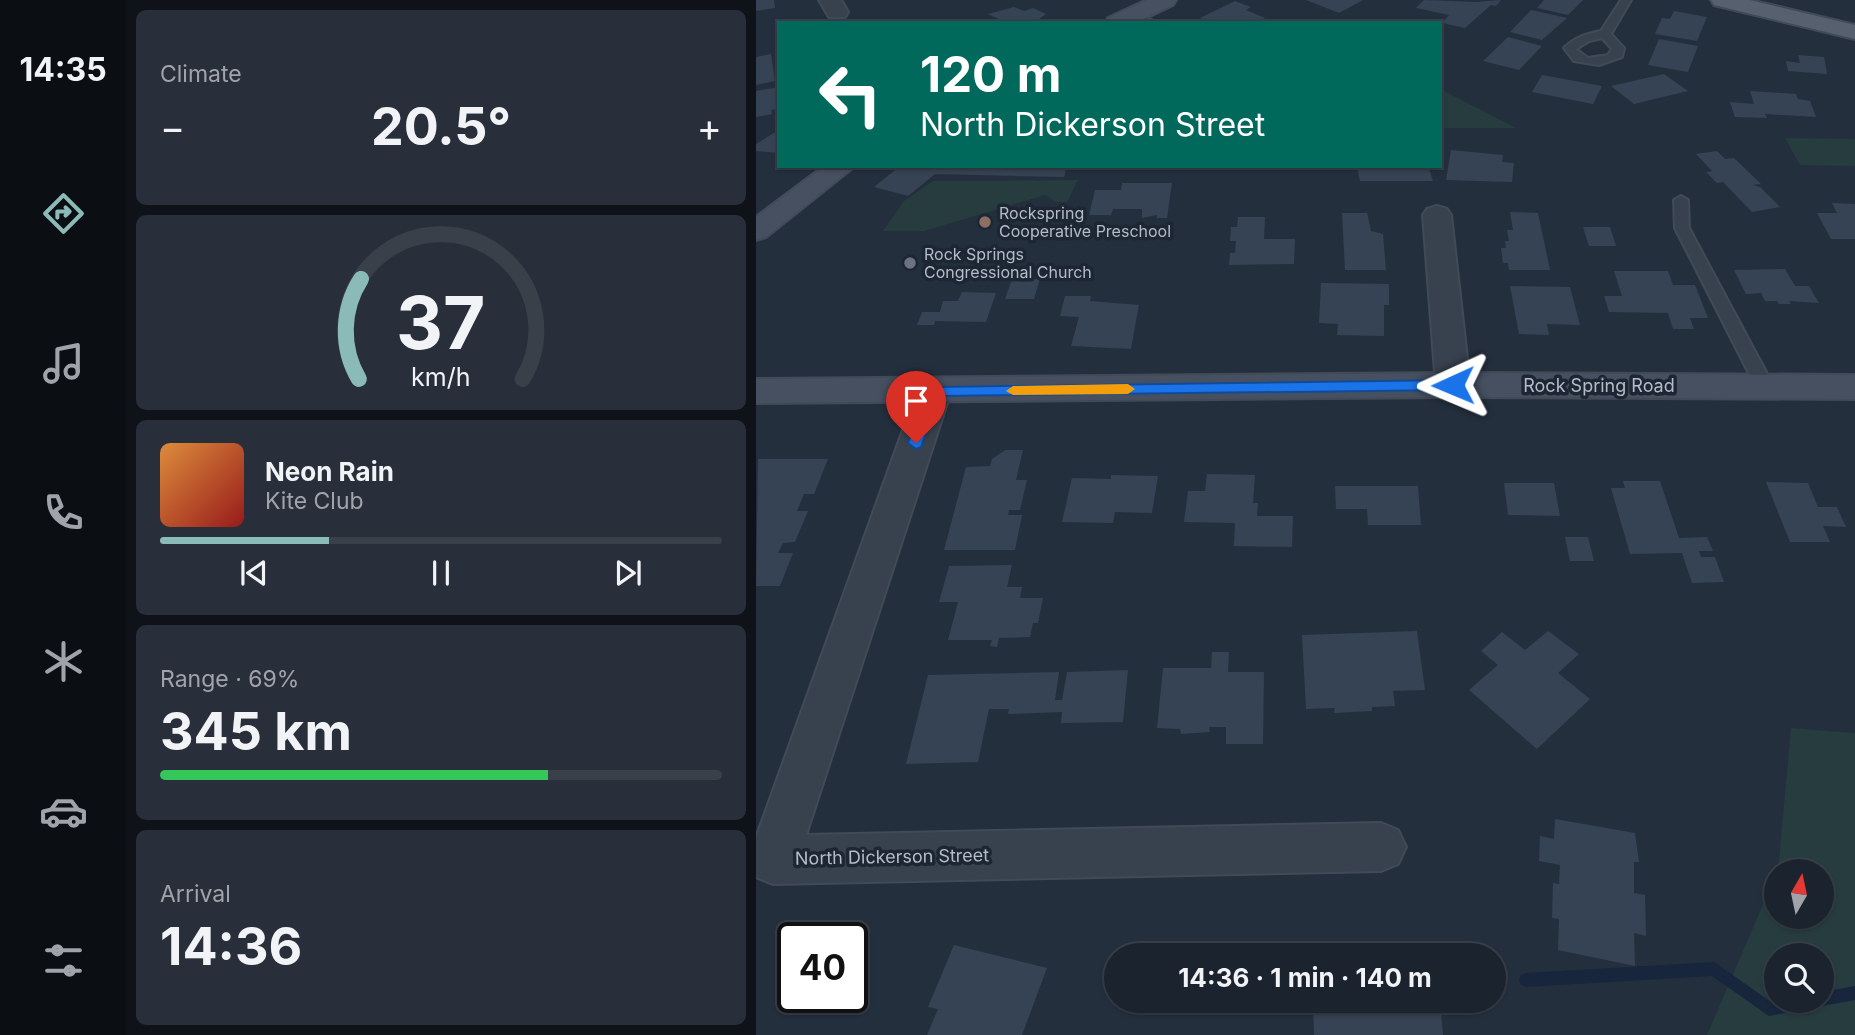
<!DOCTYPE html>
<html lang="en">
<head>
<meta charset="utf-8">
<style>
  body { margin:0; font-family:Inter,sans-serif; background:#282f3a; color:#f1f3f6; height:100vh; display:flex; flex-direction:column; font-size:26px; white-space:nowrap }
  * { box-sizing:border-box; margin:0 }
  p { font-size:23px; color:#a0a4aa }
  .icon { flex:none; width:38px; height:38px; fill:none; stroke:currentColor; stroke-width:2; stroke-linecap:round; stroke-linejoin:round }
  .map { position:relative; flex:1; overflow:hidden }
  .panel { display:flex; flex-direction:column; gap:10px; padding:10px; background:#0f1319; width:630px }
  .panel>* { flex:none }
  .top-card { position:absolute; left:21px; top:21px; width:665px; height:147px; border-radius:0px; box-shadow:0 2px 5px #0004,0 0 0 2px #39404a; background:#00695c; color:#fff; overflow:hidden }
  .needle { width:46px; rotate:9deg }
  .fabs { position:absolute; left:1008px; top:859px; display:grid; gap:14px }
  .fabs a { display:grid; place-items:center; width:70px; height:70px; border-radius:50%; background:#1b232e; box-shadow:0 2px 5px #0004,0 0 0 2px #39404a; font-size:35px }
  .speed { position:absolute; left:21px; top:922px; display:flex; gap:14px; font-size:35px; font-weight:700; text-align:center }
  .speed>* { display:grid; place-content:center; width:91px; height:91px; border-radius:50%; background:#1b232e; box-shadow:0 2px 5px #0004,0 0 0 2px #39404a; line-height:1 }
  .speed .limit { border:4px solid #111; border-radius:10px; background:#fff; color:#111 }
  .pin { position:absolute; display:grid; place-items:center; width:60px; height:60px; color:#fff; margin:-72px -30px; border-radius:50% 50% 50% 0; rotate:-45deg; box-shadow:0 0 7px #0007 }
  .pin .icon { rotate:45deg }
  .me { position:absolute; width:77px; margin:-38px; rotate:269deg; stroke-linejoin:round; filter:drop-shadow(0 0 5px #0008) }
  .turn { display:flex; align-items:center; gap:24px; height:147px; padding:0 28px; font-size:32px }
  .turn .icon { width:91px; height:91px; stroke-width:2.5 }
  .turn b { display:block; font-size:49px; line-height:60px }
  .big { font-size:52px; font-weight:700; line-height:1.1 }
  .panel .tile { flex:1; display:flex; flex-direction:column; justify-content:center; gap:10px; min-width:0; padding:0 24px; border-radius:10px; background:#282f3a }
  .panel .dial { align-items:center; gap:0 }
  .dial svg { height:182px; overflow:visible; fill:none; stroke:#39404a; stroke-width:7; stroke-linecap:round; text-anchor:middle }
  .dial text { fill:#f1f3f6; stroke:none }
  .song { display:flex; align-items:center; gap:21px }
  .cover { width:84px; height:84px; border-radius:10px; background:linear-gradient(135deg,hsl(30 70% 55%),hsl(0 70% 35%)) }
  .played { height:7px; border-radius:4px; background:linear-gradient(90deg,#8bbbb9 30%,#39404a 30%) }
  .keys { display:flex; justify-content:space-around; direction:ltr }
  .heat { display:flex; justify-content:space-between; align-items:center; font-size:38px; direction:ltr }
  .charge { height:10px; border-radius:5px; background:linear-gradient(90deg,#34c759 69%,#39404a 0) }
  .trip { position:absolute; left:348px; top:943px; width:402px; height:70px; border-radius:35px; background:#1b232e; box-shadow:0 2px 5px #0004,0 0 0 2px #39404a; font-weight:700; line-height:70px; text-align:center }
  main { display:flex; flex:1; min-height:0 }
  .tab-bar { display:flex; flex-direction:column; width:126px; justify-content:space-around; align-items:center; background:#0b0e12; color:#a0a4aa }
  .tab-bar .icon { width:49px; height:49px }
  .tab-bar .selected { color:#8bbbb9 }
  .tab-bar b { font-size:32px; color:#f1f3f6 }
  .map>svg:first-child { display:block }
</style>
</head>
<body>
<main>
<nav class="tab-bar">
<b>14:35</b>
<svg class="icon selected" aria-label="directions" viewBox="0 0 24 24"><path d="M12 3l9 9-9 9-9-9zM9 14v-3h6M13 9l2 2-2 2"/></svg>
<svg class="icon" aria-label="music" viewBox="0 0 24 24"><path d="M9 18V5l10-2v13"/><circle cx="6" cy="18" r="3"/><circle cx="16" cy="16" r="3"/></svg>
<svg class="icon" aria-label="phone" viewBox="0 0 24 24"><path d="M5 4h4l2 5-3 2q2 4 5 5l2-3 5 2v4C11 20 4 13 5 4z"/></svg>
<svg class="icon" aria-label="climate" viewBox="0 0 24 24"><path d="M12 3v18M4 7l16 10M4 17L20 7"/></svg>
<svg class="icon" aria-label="car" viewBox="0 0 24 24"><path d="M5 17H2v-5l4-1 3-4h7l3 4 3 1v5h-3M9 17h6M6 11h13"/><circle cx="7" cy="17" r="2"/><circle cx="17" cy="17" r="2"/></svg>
<svg class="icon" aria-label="filters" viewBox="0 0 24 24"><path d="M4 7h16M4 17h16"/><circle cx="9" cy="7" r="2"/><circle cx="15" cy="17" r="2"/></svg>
</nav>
<section class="panel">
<div class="tile"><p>Climate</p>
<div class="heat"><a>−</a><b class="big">20.5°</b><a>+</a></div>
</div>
<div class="tile dial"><svg viewBox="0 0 100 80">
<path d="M14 69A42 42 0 1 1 86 69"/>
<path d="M14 69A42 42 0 0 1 15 25" stroke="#8bbbb9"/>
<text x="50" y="56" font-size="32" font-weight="700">37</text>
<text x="50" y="72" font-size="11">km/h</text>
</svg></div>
<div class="tile">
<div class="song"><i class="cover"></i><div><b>Neon Rain</b><p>Kite Club</p></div></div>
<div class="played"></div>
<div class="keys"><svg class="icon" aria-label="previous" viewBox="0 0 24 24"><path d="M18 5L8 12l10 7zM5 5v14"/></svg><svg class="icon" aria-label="pause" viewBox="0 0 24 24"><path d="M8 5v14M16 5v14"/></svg><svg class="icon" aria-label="next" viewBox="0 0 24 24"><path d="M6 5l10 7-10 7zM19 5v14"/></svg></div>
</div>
<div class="tile"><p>Range · 69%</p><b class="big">345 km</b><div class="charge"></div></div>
<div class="tile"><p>Arrival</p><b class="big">14:36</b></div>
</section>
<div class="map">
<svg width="1099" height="1035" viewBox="0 0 1099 1035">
  <rect width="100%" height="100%" fill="#242f3e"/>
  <!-- green -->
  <g fill="#263c3f" fill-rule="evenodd">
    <polygon points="684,89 760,128 684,128"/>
    <polygon points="1029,138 1099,139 1099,166 1044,165"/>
    <polygon points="322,180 311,202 300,202 289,195 168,231 127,231 148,201 177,181"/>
    <path d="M1035 728 1099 733V1035H951L1020 874V917H1066V872L1022 871ZM1020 956H1066V1001H1020Z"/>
  </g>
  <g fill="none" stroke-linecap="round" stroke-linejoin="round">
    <!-- stream -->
    <polygon fill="#17263c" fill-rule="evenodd" points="958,962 1015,1002 1066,1001 1066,992 1099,986 1099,1000 1066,1006 1062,1004 1056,1008 1013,1016 956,976 770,987 765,985 763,980 765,975 770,973"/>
  </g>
  <!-- building -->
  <g fill="#364354">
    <polygon points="0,0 18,0 19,8 0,11"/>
    <polygon points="550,0 607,0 583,13"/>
    <polygon points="668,0 720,2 745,0 740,6 735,5 709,28 686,23 693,15 660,8"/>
    <polygon points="788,0 827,0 812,15 781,8"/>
    <polygon points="479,1 495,7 490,10 509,18 499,23 456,23 444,18"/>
    <polygon points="258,7 268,11 277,8 290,14 278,23 242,23 247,21 232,14"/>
    <polygon points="775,10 811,18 786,40 754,32"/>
    <polygon points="918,11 951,17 941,41 899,34 906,18 914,19"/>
    <polygon points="752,37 786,46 763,70 727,61"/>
    <polygon points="903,39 942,46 932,72 892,65"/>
    <polygon points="15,54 19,81 0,85 0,57"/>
    <polygon points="1042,55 1068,57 1071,74 1032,71 1030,61 1044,63"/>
    <polygon points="908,74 932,91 878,104 855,86"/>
    <polygon points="786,75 846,86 837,104 776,92"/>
    <polygon points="23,87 23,109 15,110 16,114 0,117 0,91"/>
    <polygon points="994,91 1040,94 1042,99 1054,101 1060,117 1009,114 1011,118 979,117 974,102 998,104"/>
    <polygon points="23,130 23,153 0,151 0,144"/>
    <polygon points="695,150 747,155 746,162 758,163 756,182 690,180"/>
    <polygon points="961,151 969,159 978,158 1005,184 997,185 1004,187 1024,207 996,212 967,182 961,183 950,172 956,171 940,154"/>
    <polygon points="144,166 311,166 308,177 179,174 152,196 118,187"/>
    <polygon points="601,166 672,166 677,181 604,181"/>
    <polygon points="366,183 416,183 411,218 401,218 401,215 386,218 386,209 357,209 355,215 333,215 339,190 365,190"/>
    <polygon points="1076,203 1099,204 1099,239 1075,239 1061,213 1081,213"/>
    <polygon points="754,212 782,213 794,270 753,270 752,263 747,263 745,248 750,248 749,241 753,241 751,230 757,230"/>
    <polygon points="586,213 611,213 615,231 627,234 630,270 589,270"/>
    <polygon points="482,217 509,217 508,239 539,239 538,264 473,265 474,253 479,253 480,241 474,241 475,227 481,227"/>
    <polygon points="827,227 854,227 860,246 833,246"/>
    <polygon points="1029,269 1039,286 1053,286 1063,303 1033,301 1035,304 1023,304 1021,301 1009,301 1005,293 990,294 978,270"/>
    <polygon points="858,271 912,271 917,285 939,285 952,318 934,318 938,329 917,329 912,313 853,312 848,296 866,296"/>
    <polygon points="256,279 284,279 278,299 249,299"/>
    <polygon points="565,283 633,284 633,305 628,305 628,336 581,335 582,324 563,323"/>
    <polygon points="754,286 814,287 824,325 791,324 793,335 763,334"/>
    <polygon points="206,292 240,293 230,322 179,321 178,325 161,325 166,312 184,312 187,301 202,301"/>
    <polygon points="309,296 335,296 334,301 383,305 375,349 315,346 323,317 304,316"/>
    <polygon points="249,450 267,450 260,480 271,480 264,510 253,510 252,515 266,515 259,550 188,550 210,467 234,466 236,459"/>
    <polygon points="2,459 72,459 58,494 48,494 41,511 52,511 39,542 27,543 22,553 37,553 24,586 0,586"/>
    <polygon points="451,474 499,475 497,503 502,503 501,516 537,516 536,547 478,546 479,523 428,522 432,491 449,491"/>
    <polygon points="355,475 402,476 396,513 359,512 357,523 306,522 316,478 355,479"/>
    <polygon points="867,481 904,481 923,538 951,537 957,551 943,551 945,557 959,557 968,582 936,583 926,553 874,554 855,488 869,488"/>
    <polygon points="1010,482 1052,483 1062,507 1081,507 1090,527 1067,526 1074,542 1034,542"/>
    <polygon points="748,483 798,483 804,516 752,515"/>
    <polygon points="579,486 662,486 665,525 612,525 611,509 580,509"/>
    <polygon points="809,537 832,537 838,561 814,561"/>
    <polygon points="256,565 251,587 266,587 264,598 287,598 282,623 277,623 274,637 243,638 241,647 234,646 236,640 192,640 202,602 183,602 193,566"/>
    <polygon points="661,631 669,690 637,691 639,706 616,707 616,711 578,713 579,708 550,709 546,635"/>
    <polygon points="792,631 823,654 802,673 834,699 781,749 713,690 742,665 725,651 746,632 769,650"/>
    <polygon points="456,652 473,652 472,672 508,672 507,744 470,744 470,727 453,727 454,732 425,734 424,729 401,728 407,668 455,668"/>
    <polygon points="372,670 367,722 305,723 306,712 252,714 253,709 233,709 222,762 150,764 172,675 303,672 299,700 306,700 311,672"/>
    <polygon points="799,819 879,833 883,862 878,862 878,893 889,895 890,936 878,933 879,966 802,950 803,919 796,918 797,883 803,884 804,865 783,861 784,836 798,839"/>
    <polygon points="198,945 291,968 266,1035 171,1035 182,1009 172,1007"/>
    <polygon points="557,1001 684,1001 687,1035 558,1035"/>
  </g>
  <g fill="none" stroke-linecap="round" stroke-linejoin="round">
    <defs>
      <g id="lane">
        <path d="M865 0H875L855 34 868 48 866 57 843 65 818 61 808 48C819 37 830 34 845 31ZM846 38 856 49 852 55 832 58 820 49 833 41Z"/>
        <polygon points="374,13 398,21 399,23 382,23 370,18 370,14"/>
        <polygon points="925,196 932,200 933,228 1018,387 1015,391 1003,391 1000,387 919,228 918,200"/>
      </g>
      <g id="street">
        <polygon points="63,0 85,0 92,12 89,17 73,17"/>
        <polygon points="681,206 691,209 695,215 714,385 709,393 697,397 685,393 680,385 667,215 671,209"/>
        <polygon points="178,379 190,383 195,391 50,835 625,823 642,830 650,847 642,864 625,871 17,884 0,877 0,838 161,391 166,383"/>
      </g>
      <g id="secondary">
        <polygon points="391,0 420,0 417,5 379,23 349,23 352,18"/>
        <polygon points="68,166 99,166 10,237 0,240 0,217"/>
        <polygon points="697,373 1099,375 1099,399 697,397 0,403 0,379"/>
      </g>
      <polygon id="primary" points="955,0 994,0 1099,25 1099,39 958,5"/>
    </defs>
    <!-- lane casing -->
    <use href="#lane" stroke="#414a57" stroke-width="4"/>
    <!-- street casing -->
    <use href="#street" stroke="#414a57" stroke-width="4"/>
    <!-- secondary casing -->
    <use href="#secondary" stroke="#414a57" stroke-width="4"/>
    <!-- primary casing -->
    <use href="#primary" stroke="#414a57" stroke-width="4"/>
    <!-- lane -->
    <use href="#lane" fill="#38414e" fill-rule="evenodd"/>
    <!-- street -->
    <use href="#street" fill="#38414e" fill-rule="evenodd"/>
    <!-- secondary -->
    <use href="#secondary" fill="#465061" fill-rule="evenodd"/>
    <!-- primary -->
    <use href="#primary" fill="#56606e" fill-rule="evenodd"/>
  </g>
  <!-- route -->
  <polygon fill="#1a73e8" stroke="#114b97" stroke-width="2" points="697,380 704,385 697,390 183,396 165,447 160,449 152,443 171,391 178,387"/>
  <!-- slow -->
  <polygon fill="#f59e0b" points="372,384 379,389 372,394 257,395 250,391 257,386"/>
  <!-- markers -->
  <circle fill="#8d6e63" stroke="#1d2633" stroke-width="2.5" cx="229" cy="222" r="7"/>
  <circle fill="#6b7280" stroke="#1d2633" stroke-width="2.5" cx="154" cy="263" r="7"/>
  <g text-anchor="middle" stroke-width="7" stroke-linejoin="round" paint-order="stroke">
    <!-- far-poi labels -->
    <g font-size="16" fill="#b4bcc9" stroke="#1d2633" text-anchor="start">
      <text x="243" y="219">Rockspring<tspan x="243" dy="18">Cooperative Preschool</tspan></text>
      <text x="168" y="260">Rock Springs<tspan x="168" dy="18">Congressional Church</tspan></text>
    </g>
    <!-- street labels -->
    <g font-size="18" fill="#b4bcc9" stroke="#1d2633">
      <text x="843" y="392">Rock Spring Road</text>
      <text transform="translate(136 857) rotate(-1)" y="6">North Dickerson Street</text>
    </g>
  </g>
</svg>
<div class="fabs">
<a><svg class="needle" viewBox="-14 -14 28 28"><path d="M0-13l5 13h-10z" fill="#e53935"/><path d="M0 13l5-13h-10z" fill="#a0a4aa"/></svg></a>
<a><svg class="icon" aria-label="search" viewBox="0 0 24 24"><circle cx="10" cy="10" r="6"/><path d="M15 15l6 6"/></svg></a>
</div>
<div class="speed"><div class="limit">40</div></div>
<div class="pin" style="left:160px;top:443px;background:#d93025"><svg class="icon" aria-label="arrive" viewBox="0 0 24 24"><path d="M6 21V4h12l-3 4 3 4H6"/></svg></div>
<svg class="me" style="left:697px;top:385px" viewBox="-20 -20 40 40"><path d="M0-17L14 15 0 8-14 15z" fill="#1a73e8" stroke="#fff" stroke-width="4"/></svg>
<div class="trip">14:36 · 1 min · 140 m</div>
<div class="top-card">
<div class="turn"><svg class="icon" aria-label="left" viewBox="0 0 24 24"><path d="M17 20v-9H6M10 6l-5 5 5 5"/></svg><div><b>120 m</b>North Dickerson Street</div></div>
</div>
</div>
</main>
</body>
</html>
